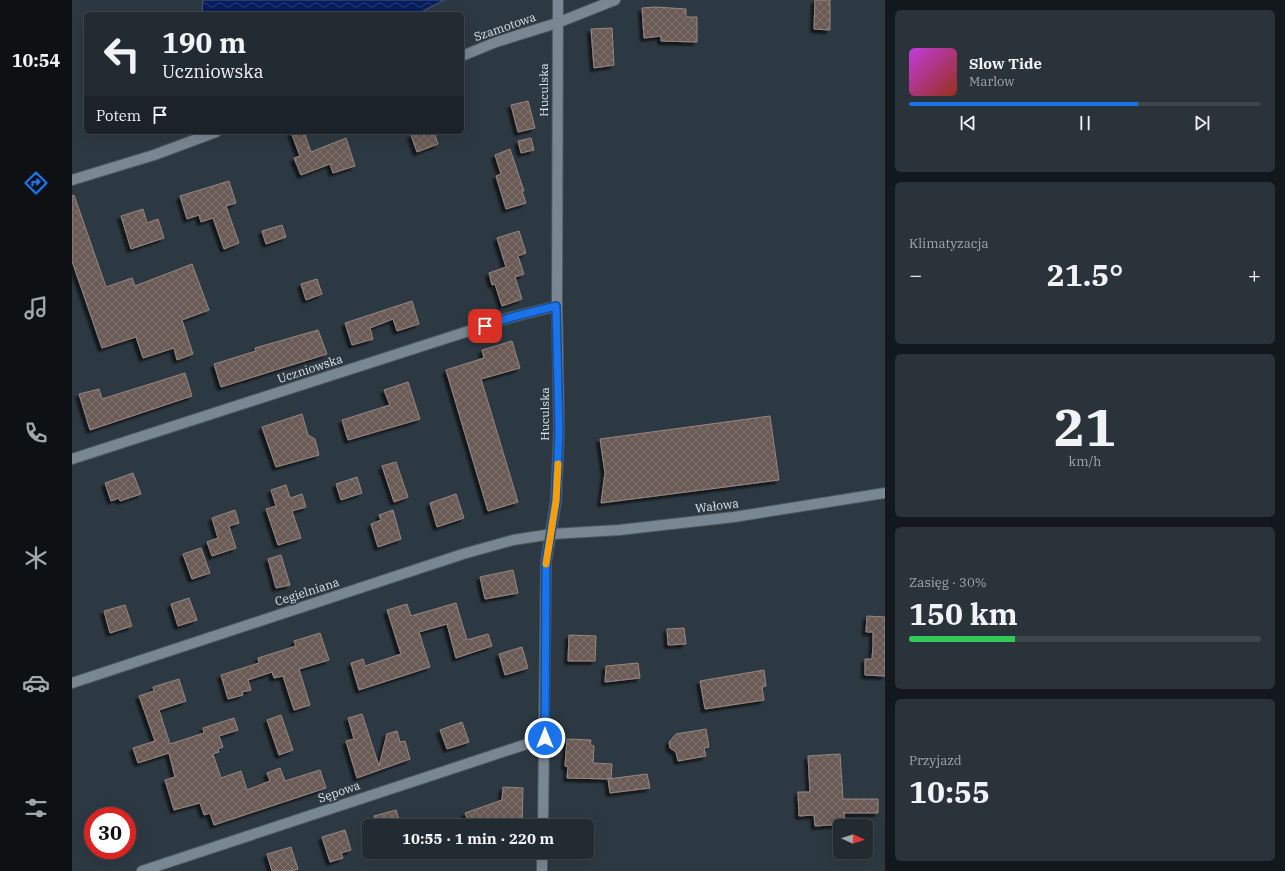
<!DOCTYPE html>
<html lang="pl">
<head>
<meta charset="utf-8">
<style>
  body { margin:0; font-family:"IBM Plex Serif",serif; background:#2a333a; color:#f1f3f6; height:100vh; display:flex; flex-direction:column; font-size:15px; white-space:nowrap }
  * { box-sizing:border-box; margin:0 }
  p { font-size:13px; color:#a2a7ac }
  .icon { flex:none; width:22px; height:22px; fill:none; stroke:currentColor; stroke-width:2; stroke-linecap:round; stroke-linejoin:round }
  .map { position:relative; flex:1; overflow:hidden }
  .side { display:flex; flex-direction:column; gap:10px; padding:10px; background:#13181c; width:400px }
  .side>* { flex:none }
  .banner { position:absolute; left:12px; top:12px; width:380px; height:122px; border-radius:6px; box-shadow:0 4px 16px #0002,0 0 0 1px #3f474d; background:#222b32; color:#f1f3f6; overflow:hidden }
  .needle { width:26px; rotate:93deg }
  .tools { position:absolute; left:761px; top:819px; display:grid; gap:8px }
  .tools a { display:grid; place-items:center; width:40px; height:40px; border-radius:6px; background:#222b32; box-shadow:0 4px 16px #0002,0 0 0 1px #3f474d; font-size:20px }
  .speed { position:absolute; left:12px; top:807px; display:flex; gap:8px; font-size:20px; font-weight:700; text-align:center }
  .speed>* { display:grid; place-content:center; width:52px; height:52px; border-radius:50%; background:#222b32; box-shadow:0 4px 16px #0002,0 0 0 1px #3f474d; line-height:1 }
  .speed .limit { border:6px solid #d22; background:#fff; color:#111 }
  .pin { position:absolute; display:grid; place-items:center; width:34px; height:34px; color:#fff; margin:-17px; border-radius:8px; box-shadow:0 2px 6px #0006 }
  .me { position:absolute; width:44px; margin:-22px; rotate:0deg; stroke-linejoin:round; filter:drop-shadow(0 0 3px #0008) }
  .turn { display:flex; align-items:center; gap:14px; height:84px; padding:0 12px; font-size:18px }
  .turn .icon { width:52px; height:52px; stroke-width:2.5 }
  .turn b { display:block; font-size:28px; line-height:34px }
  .then { display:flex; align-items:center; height:38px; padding:0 12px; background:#0003; gap:8px; font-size:15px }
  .big { font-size:30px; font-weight:700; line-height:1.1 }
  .side .card { flex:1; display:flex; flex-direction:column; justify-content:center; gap:6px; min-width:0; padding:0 14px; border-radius:6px; background:#2a333a }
  .side .dial { align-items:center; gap:0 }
  .dial b { font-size:52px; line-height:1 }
  .song { display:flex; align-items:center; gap:12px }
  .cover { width:48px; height:48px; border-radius:6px; background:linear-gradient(135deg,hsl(290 70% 55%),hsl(10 70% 35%)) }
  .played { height:4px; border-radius:2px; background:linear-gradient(90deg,#1a73e8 65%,#3f474d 65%) }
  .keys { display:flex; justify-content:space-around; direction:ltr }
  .heat { display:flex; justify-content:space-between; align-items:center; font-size:22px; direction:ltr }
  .charge { height:6px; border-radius:3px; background:linear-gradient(90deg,#34c759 30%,#3f474d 0) }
  .trip { position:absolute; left:290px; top:819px; width:232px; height:40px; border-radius:6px; background:#222b32; box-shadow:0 4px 16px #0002,0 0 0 1px #3f474d; font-weight:700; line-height:40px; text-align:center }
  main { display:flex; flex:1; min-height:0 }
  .tab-bar { display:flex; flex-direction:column; width:72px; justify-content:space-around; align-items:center; background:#0e1114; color:#a2a7ac }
  .tab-bar .icon { width:28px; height:28px }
  .tab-bar .selected { color:#1a73e8 }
  .tab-bar b { font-size:18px; color:#f1f3f6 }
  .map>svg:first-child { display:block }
</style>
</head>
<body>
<main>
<nav class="tab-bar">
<b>10:54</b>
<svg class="icon selected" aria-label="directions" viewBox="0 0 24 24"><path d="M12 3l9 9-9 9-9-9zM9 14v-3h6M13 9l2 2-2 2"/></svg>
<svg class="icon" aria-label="music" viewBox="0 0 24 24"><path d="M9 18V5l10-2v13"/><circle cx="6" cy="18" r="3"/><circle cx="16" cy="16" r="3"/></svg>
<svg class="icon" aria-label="phone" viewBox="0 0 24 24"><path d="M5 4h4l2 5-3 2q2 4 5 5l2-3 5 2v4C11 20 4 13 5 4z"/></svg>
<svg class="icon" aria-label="climate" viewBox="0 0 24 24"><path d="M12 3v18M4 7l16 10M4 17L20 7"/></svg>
<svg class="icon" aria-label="car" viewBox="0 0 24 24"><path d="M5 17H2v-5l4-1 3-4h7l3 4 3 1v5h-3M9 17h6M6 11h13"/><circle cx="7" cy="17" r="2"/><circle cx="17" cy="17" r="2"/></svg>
<svg class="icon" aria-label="filters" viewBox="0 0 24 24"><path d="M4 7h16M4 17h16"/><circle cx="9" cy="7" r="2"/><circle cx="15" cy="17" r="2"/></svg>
</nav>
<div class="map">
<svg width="813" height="871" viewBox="0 0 813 871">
  <defs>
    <pattern id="water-waves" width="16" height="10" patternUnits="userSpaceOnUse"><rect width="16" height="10" fill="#071e5c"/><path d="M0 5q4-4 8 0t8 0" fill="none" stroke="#2b3f73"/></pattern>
    <pattern id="building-cross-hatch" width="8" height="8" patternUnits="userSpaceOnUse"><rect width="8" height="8" fill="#6a5a55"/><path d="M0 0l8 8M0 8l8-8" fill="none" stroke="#7f726d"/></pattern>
    <filter id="shadow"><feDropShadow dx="-3.5" dy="3.5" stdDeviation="1" flood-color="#0009"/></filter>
  </defs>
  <rect width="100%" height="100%" fill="#2d3942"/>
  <!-- water -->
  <polygon fill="url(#water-waves)" stroke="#475986" points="131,0 372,0 345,14 130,14"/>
  <!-- building -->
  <g fill="url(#building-cross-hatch)" stroke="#988781" filter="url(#shadow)">
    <polygon points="743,0 758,0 758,30 742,29"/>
    <polygon points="583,7 614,9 614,17 625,17 625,42 589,41 589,36 572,38 570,8"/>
    <polygon points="540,28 542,65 522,68 519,29"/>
    <polygon points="456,101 463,128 446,132 439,105"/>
    <polygon points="219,132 232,132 239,152 274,138 283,166 261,173 258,164 229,175 222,158 228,156"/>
    <polygon points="346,132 362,132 366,144 345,152 339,135"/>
    <polygon points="459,138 462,150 449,153 446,141"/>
    <polygon points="438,149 452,191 450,191 454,203 434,209 424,176 429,174 423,155"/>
    <polygon points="157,181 164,203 154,206 167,243 152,249 141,218 129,222 127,215 115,219 108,196"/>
    <polygon points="2,195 34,287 60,278 63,286 120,264 137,310 110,320 121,354 105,360 102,348 71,358 64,337 30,348 0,261 0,196"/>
    <polygon points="71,209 75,223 86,219 92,238 59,249 49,216"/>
    <polygon points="210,225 214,237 194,244 190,231"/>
    <polygon points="447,231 454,253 446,256 452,274 443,277 450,299 430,306 423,284 420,285 417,273 434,267 425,238"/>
    <polygon points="245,279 250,294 234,300 229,284"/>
    <polygon points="340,301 347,324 325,331 321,319 298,328 301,339 280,345 273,323"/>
    <polygon points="246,330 255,354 149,387 142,364 184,351 183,348"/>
    <polygon points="440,341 448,368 409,379 446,502 416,511 374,370 412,358 410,350"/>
    <polygon points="113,373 120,396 18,430 7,394 27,389 30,399"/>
    <polygon points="336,382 348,419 276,440 270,420 318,405 312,390"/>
    <polygon points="230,414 236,435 243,439 247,455 204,467 190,427"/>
    <polygon points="698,416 707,480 529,503 533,473 528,439"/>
    <polygon points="324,462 336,497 322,502 310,466"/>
    <polygon points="61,473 69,494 48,501 47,498 39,501 33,483"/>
    <polygon points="285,477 290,493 269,500 264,484"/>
    <polygon points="214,485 218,498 230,494 234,507 220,511 229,538 206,545 194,509 204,506 199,490"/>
    <polygon points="384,494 392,518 365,527 358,503"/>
    <polygon points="163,510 167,523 157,526 164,548 140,556 135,542 146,538 140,518"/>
    <polygon points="321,510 329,539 306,547 299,524 309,520 307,515"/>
    <polygon points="129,548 138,573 120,579 111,554"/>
    <polygon points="209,555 218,585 204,588 196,559"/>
    <polygon points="441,570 446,593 413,599 408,577"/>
    <polygon points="117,598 125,620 106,626 99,604"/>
    <polygon points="384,603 395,640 416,634 420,646 384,658 375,624 347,632 358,667 287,690 279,663 291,659 293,666 329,654 315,610 335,604 339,616"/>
    <polygon points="53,605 60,626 38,633 32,611"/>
    <polygon points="795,616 813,617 813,676 793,675 793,659 800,659 801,646 801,632 794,632"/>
    <polygon points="612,628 614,644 596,645 595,629"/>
    <polygon points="248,633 257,660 227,669 238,705 222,710 211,676 202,678 200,672 176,680 179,690 170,692 171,695 156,699 149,675 187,663 186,658 224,646 222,641"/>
    <polygon points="497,635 524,636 523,661 496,661"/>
    <polygon points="450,647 456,668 433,675 427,654"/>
    <polygon points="566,663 568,678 533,682 534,666"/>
    <polygon points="692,670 694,686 690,687 692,700 633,709 628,681"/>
    <polygon points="107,679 114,701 87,710 98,744 132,733 131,728 162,718 166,730 147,736 151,747 146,749 147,752 141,754 149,778 169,771 175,790 198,781 195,773 208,768 213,781 248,770 254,788 142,825 138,813 132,815 128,803 102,810 93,780 103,777 97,753 66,763 61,748 83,741 67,696 82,691 81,687"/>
    <polygon points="290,714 307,766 315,734 325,731 328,742 333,741 338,759 285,778 274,741 282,739 276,718"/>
    <polygon points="209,715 221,750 207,755 195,720"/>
    <polygon points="390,722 397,742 375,749 368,730"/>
    <polygon points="634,729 637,747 632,748 634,756 606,761 604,752 598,748 597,742 604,734"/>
    <polygon points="495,739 519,740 518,745 522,746 521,763 540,764 539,779 495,778 496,767 493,766"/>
    <polygon points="768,754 771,799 806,799 806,813 772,813 773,824 743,826 742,815 727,816 726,792 738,792 736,756"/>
    <polygon points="575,774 578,788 538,793 536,779"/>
    <polygon points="431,787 451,788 450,826 398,826 393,813 430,800"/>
    <polygon points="324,810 329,826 305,826 302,816"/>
    <polygon points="273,830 279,850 269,853 271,858 258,862 250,837"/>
    <polygon points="219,847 226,869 219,871 200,871 195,854"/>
  </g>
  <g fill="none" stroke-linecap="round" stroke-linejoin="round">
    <defs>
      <g id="minor">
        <polyline points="390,56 424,42 485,23 543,0"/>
        <polyline points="0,180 82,155 144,132"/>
        <polyline points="0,459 440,317 485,306"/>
        <polyline points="0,683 391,554 441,540 480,534 547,530 662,517 813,493"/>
        <polyline points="471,826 474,562 484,501 487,431 485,306 486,0"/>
        <polyline points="70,871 473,738"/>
        <polyline points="470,871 470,852"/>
      </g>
    </defs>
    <!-- minor casing -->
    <use href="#minor" stroke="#4d575e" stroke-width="12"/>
    <!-- minor -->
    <use href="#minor" stroke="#798792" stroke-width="10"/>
  </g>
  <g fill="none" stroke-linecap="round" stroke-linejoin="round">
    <defs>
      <polyline id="route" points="413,326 440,317 484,306 487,431 484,501 474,562 473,738"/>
    </defs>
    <!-- route casing -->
    <use href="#route" stroke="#114b97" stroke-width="10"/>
    <!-- route -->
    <use href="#route" stroke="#1a73e8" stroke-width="7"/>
    <!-- slow -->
    <polyline stroke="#f59e0b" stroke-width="7" points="474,564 484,501 486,464"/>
  </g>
  <g text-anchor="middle" stroke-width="4" stroke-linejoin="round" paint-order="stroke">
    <!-- street labels -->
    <g font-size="12" fill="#dce3e9" stroke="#2d3942">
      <text transform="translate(433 27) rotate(-19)" y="4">Szamotowa</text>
      <text transform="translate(472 90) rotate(-90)" y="4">Huculska</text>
      <text transform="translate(238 369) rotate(-18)" y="4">Uczniowska</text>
      <text transform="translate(473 414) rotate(-90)" y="4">Huculska</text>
      <text transform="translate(645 506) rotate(-7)" y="4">Wałowa</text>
      <text transform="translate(235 592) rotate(-18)" y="4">Cegielniana</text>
      <text transform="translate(267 792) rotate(-19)" y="4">Sępowa</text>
    </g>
  </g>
</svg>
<div class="tools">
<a><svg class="needle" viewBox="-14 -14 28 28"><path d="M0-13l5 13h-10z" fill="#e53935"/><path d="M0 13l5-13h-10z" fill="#a2a7ac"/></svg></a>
</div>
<div class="speed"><div class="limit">30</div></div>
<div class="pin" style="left:413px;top:326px;background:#d93025"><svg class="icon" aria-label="arrive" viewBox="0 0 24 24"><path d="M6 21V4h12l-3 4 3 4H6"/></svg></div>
<svg class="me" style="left:473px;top:738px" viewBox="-20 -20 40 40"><circle r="17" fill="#1a73e8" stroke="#fff" stroke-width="3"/><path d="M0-11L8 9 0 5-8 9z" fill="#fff"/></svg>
<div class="trip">10:55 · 1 min · 220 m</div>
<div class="banner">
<div class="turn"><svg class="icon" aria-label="left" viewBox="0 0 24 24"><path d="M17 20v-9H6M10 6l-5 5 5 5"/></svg><div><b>190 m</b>Uczniowska</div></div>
<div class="then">Potem<svg class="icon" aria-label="arrive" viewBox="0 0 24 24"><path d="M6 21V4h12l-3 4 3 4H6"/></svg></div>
</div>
</div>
<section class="side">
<div class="card">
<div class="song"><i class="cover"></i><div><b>Slow Tide</b><p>Marlow</p></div></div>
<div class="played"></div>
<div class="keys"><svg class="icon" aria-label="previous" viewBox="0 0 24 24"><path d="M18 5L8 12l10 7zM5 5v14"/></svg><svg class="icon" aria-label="pause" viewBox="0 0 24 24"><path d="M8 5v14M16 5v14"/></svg><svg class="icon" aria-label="next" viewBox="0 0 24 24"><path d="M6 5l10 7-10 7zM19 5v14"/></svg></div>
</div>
<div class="card"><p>Klimatyzacja</p>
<div class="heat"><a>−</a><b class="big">21.5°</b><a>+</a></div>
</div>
<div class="card dial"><b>21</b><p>km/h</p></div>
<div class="card"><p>Zasięg · 30%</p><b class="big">150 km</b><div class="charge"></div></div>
<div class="card"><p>Przyjazd</p><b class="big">10:55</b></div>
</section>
</main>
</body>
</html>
